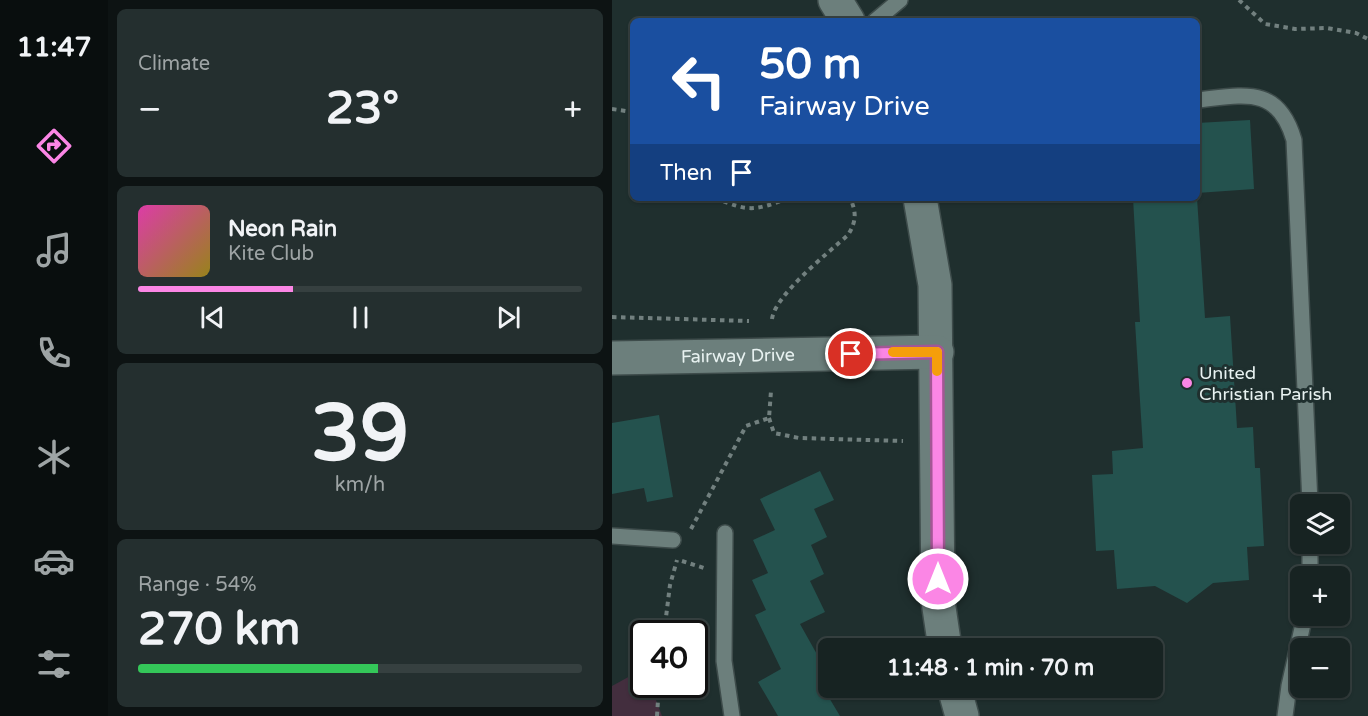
<!DOCTYPE html>
<html lang="en">
<head>
<meta charset="utf-8">
<style>
  body { margin:0; font-family:"Varela Round",sans-serif; background:#242f2f; color:#f1f3f6; height:100vh; display:flex; flex-direction:column; font-size:22px; white-space:nowrap }
  * { box-sizing:border-box; margin:0 }
  p { font-size:20px; color:#9ea4a5 }
  .icon { flex:none; width:33px; height:33px; fill:none; stroke:currentColor; stroke-width:2; stroke-linecap:round; stroke-linejoin:round }
  .map { position:relative; flex:1; overflow:hidden }
  .sheet { display:flex; flex-direction:column; gap:9px; padding:9px; background:#0d1313; width:504px }
  .sheet>* { flex:none }
  .top-card { position:absolute; left:18px; top:18px; width:570px; height:183px; border-radius:9px; box-shadow:0 2px 4px #0004,0 0 0 2px #364040; background:#1a4fa0; color:#fff; overflow:hidden }
  .buttons { position:absolute; left:678px; top:494px; display:grid; gap:12px }
  .buttons a { display:grid; place-items:center; width:60px; height:60px; border-radius:9px; background:#172322; box-shadow:0 2px 4px #0004,0 0 0 2px #364040; font-size:30px }
  .speed { position:absolute; left:18px; top:620px; display:flex; gap:12px; font-size:30px; font-weight:700; text-align:center }
  .speed>* { display:grid; place-content:center; width:78px; height:78px; border-radius:50%; background:#172322; box-shadow:0 2px 4px #0004,0 0 0 2px #364040; line-height:1 }
  .speed .limit { border:3px solid #111; border-radius:9px; background:#fff; color:#111 }
  .pin { position:absolute; display:grid; place-items:center; width:51px; height:51px; color:#fff; margin:-26px; border:3px solid #fff; border-radius:50%; box-shadow:0 2px 6px #0007 }
  .me { position:absolute; width:66px; margin:-33px; rotate:0deg; stroke-linejoin:round; filter:drop-shadow(0 0 4px #0008) }
  .turn { display:flex; align-items:center; gap:21px; height:126px; padding:0 30px; font-size:27px }
  .turn .icon { width:78px; height:78px; stroke-width:2.5 }
  .turn b { display:block; font-size:42px; line-height:51px }
  .then { display:flex; align-items:center; height:57px; padding:0 30px; background:#0003; gap:12px; font-size:22px }
  .big { font-size:45px; font-weight:700; line-height:1.1 }
  .sheet .widget { flex:1; display:flex; flex-direction:column; justify-content:center; gap:9px; min-width:0; padding:0 21px; border-radius:9px; background:#242f2f }
  .sheet .dial { align-items:center; gap:0 }
  .dial b { font-size:78px; line-height:1 }
  .song { display:flex; align-items:center; gap:18px }
  .cover { width:72px; height:72px; border-radius:9px; background:linear-gradient(135deg,hsl(320 70% 55%),hsl(50 70% 35%)) }
  .played { height:6px; border-radius:3px; background:linear-gradient(90deg,#fb86e5 35%,#364040 35%) }
  .keys { display:flex; justify-content:space-around; direction:ltr }
  .heat { display:flex; justify-content:space-between; align-items:center; font-size:33px; direction:ltr }
  .charge { height:9px; border-radius:4px; background:linear-gradient(90deg,#34c759 54%,#364040 0) }
  .trip { position:absolute; left:206px; top:638px; width:345px; height:60px; border-radius:9px; background:#172322; box-shadow:0 2px 4px #0004,0 0 0 2px #364040; font-weight:700; line-height:60px; text-align:center }
  main { display:flex; flex:1; min-height:0 }
  .tabs { display:flex; flex-direction:column; width:108px; justify-content:space-around; align-items:center; background:#090e0e; color:#9ea4a5 }
  .tabs .icon { width:42px; height:42px }
  .tabs .on { color:#fb86e5 }
  .tabs b { font-size:27px; color:#f1f3f6 }
  .map>svg:first-child { display:block }
</style>
</head>
<body>
<main>
<nav class="tabs">
<b>11:47</b>
<svg class="icon on" aria-label="directions" viewBox="0 0 24 24"><path d="M12 3l9 9-9 9-9-9zM9 14v-3h6M13 9l2 2-2 2"/></svg>
<svg class="icon" aria-label="music" viewBox="0 0 24 24"><path d="M9 18V5l10-2v13"/><circle cx="6" cy="18" r="3"/><circle cx="16" cy="16" r="3"/></svg>
<svg class="icon" aria-label="phone" viewBox="0 0 24 24"><path d="M5 4h4l2 5-3 2q2 4 5 5l2-3 5 2v4C11 20 4 13 5 4z"/></svg>
<svg class="icon" aria-label="climate" viewBox="0 0 24 24"><path d="M12 3v18M4 7l16 10M4 17L20 7"/></svg>
<svg class="icon" aria-label="car" viewBox="0 0 24 24"><path d="M5 17H2v-5l4-1 3-4h7l3 4 3 1v5h-3M9 17h6M6 11h13"/><circle cx="7" cy="17" r="2"/><circle cx="17" cy="17" r="2"/></svg>
<svg class="icon" aria-label="filters" viewBox="0 0 24 24"><path d="M4 7h16M4 17h16"/><circle cx="9" cy="7" r="2"/><circle cx="15" cy="17" r="2"/></svg>
</nav>
<section class="sheet">
<div class="widget"><p>Climate</p>
<div class="heat"><a>−</a><b class="big">23°</b><a>+</a></div>
</div>
<div class="widget">
<div class="song"><i class="cover"></i><div><b>Neon Rain</b><p>Kite Club</p></div></div>
<div class="played"></div>
<div class="keys"><svg class="icon" aria-label="previous" viewBox="0 0 24 24"><path d="M18 5L8 12l10 7zM5 5v14"/></svg><svg class="icon" aria-label="pause" viewBox="0 0 24 24"><path d="M8 5v14M16 5v14"/></svg><svg class="icon" aria-label="next" viewBox="0 0 24 24"><path d="M6 5l10 7-10 7zM19 5v14"/></svg></div>
</div>
<div class="widget dial"><b>39</b><p>km/h</p></div>
<div class="widget"><p>Range · 54%</p><b class="big">270 km</b><div class="charge"></div></div>
</section>
<div class="map">
<svg width="756" height="716" viewBox="0 0 756 716">
  <rect width="100%" height="100%" fill="#1f2f2e"/>
  <!-- green -->
  <polygon fill="#432e3e" points="31,669 32,684 38,684 50,716 0,716 0,686"/>
  <!-- building -->
  <g fill="#24524e">
    <polygon points="638,120 642,189 585,193 585,123"/>
    <polygon points="521,198 585,198 593,318 618,316 625,428 641,427 643,468 648,468 652,546 635,547 637,580 601,583 575,603 543,586 505,589 502,550 484,551 480,475 501,474 500,451 531,448 523,322 528,322"/>
    <polygon points="47,415 61,497 35,502 32,488 0,494 0,423"/>
    <polygon points="208,471 222,500 202,509 215,537 199,545 212,574 198,581 213,612 188,624 216,674 216,696 228,716 166,716 146,682 169,669 143,615 154,610 140,580 156,573 141,540 163,530 148,499"/>
  </g>
  <g fill="none" stroke-linecap="round" stroke-linejoin="round">
    <defs>
      <g id="service">
        <polyline points="263,21 288,0"/>
        <path d="M585 100C632 95 666 85 682 140L698 504"/>
        <polyline points="113,533 112,661 120,716"/>
        <polyline points="0,536 61,540"/>
        <polyline points="698,543 698,576"/>
        <polyline points="673,716 677,686 693,615"/>
      </g>
      <g id="tertiary">
        <polyline points="223,0 236,21"/>
        <polyline points="308,198 323,285 326,601 333,648"/>
        <path id="s1" d="M0 358 325 352"/>
        <polyline points="342,687 350,716"/>
      </g>
    </defs>
    <!-- service casing -->
    <use href="#service" stroke="#3e4c4b" stroke-width="18"/>
    <!-- tertiary casing -->
    <use href="#tertiary" stroke="#3e4c4b" stroke-width="36"/>
    <!-- path -->
    <g stroke="#72807f" stroke-width="4" stroke-dasharray="4.5 4.5" stroke-linecap="butt">
      <polyline points="627,0 653,24 683,29 715,28 744,33 756,39"/>
      <polyline points="0,109 21,112"/>
      <path d="M103 198C138 212 141 211 177 198"/>
      <polyline points="0,317 137,321"/>
      <path d="M160 319C163 295 216 253 236 235 244 222 245 213 238 198"/>
      <polyline points="157,418 162,433 187,438 291,441"/>
      <polyline points="79,529 134,426 157,418 159,391"/>
      <polyline points="70,561 92,568"/>
      <polyline points="52,633 58,585 65,560"/>
      <polyline points="45,716 47,684"/>
    </g>
    <!-- service -->
    <use href="#service" stroke="#6c7f7c" stroke-width="15"/>
    <!-- tertiary -->
    <use href="#tertiary" stroke="#6c7f7c" stroke-width="33"/>
  </g>
  <g fill="none" stroke-linecap="round" stroke-linejoin="round">
    <defs>
      <polyline id="route" points="239,354 325,352 326,579"/>
    </defs>
    <!-- route casing -->
    <use href="#route" stroke="#a35795" stroke-width="15"/>
    <!-- route -->
    <use href="#route" stroke="#fb86e5" stroke-width="10"/>
    <!-- slow -->
    <polyline stroke="#f59e0b" stroke-width="10" points="281,352 325,352 325,371"/>
  </g>
  <!-- markers -->
  <circle fill="#fb86e5" stroke="#1f2f2e" stroke-width="2" cx="575" cy="383" r="6"/>
  <g text-anchor="middle" stroke-width="6" stroke-linejoin="round" paint-order="stroke">
    <!-- street labels -->
    <g font-size="18" fill="#e8f2f1" stroke="#1f2f2e">
      <text dy="6" stroke="none"><textPath href="#s1" startOffset="126">Fairway Drive</textPath></text>
    </g>
    <!-- poi labels -->
    <g font-size="18" fill="#e8f2f1" stroke="#1f2f2e" text-anchor="start">
      <text x="587" y="379">United<tspan x="587" dy="21">Christian Parish</tspan></text>
    </g>
  </g>
</svg>
<div class="buttons">
<a><svg class="icon" aria-label="layers" viewBox="0 0 24 24"><path d="M12 4l9 5-9 5-9-5zM3 14l9 5 9-5"/></svg></a>
<a>+</a>
<a>−</a>
</div>
<div class="speed"><div class="limit">40</div></div>
<div class="pin" style="left:239px;top:354px;background:#d93025"><svg class="icon" aria-label="arrive" viewBox="0 0 24 24"><path d="M6 21V4h12l-3 4 3 4H6"/></svg></div>
<svg class="me" style="left:326px;top:579px" viewBox="-20 -20 40 40"><circle r="17" fill="#fb86e5" stroke="#fff" stroke-width="3"/><path d="M0-11L8 9 0 5-8 9z" fill="#fff"/></svg>
<div class="trip">11:48 · 1 min · 70 m</div>
<div class="top-card">
<div class="turn"><svg class="icon" aria-label="left" viewBox="0 0 24 24"><path d="M17 20v-9H6M10 6l-5 5 5 5"/></svg><div><b>50 m</b>Fairway Drive</div></div>
<div class="then">Then<svg class="icon" aria-label="arrive" viewBox="0 0 24 24"><path d="M6 21V4h12l-3 4 3 4H6"/></svg></div>
</div>
</div>
</main>
</body>
</html>
